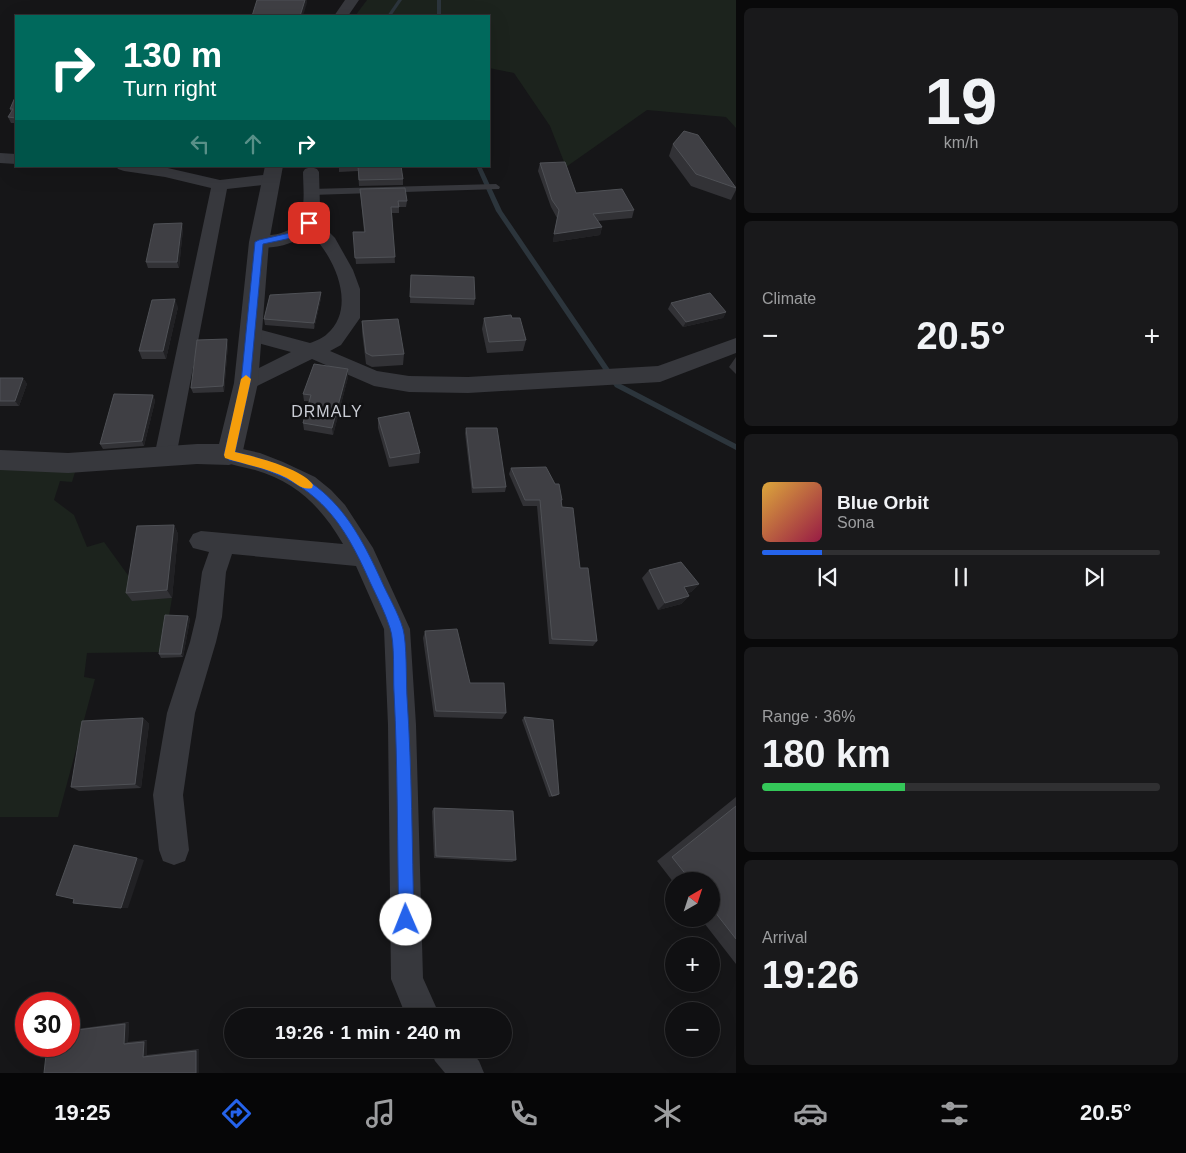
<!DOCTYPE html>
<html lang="en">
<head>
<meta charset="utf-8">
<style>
  body { margin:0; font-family:Arial,sans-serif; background:#19191b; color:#f1f3f6; height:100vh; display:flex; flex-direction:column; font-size:19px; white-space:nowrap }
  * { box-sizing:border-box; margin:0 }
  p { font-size:16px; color:#9c9d9f }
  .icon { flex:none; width:28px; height:28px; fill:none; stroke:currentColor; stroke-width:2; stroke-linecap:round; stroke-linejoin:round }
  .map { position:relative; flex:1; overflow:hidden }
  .drawer { display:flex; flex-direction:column; gap:8px; padding:8px; background:#09090a; width:450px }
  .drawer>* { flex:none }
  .hud { position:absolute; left:15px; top:15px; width:475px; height:152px; border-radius:0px; box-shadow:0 5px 20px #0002,0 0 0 1px #303032; background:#00695c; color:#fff; overflow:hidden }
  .needle { width:32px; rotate:39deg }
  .controls { position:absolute; left:665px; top:872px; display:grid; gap:10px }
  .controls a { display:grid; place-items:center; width:55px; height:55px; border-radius:50%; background:#101012; box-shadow:0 5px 20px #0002,0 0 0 1px #303032; font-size:25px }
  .speed { position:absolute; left:15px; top:992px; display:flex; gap:10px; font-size:25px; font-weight:700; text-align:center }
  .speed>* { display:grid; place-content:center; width:65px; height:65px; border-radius:50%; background:#101012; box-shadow:0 5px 20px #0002,0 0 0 1px #303032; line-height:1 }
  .speed .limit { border:8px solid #d22; background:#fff; color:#111 }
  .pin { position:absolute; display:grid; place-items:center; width:42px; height:42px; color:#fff; margin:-21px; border-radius:10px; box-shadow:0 2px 8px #0006 }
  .me { position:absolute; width:55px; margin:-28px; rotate:359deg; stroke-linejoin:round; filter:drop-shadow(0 0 4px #0008) }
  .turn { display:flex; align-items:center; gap:18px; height:105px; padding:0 25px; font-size:22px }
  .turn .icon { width:65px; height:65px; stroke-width:2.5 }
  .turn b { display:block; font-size:35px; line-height:42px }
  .lanes { display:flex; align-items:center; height:48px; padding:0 25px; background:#0003; justify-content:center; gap:25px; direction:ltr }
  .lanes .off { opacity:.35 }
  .big { font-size:38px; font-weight:700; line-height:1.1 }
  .drawer .widget { flex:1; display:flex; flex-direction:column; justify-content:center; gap:8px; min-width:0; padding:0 18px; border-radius:8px; background:#19191b }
  .drawer .dial { align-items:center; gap:0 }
  .dial b { font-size:65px; line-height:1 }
  .song { display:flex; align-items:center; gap:15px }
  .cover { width:60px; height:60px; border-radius:8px; background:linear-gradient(135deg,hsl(40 70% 55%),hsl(340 70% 35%)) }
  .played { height:5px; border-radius:2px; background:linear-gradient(90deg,#2563eb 15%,#303032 15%) }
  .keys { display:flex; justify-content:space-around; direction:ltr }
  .heat { display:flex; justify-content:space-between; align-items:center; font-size:28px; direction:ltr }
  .charge { height:8px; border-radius:4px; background:linear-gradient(90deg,#34c759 36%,#303032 0) }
  .trip { position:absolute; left:224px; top:1008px; width:288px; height:50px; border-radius:25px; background:#101012; box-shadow:0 5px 20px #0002,0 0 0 1px #303032; font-weight:700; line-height:50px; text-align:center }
  .tab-bar { display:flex; height:80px; justify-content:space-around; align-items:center; background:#060607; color:#9c9d9f }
  .tab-bar .icon { width:35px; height:35px }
  .tab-bar .active { color:#2563eb }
  .tab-bar b { font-size:22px; color:#f1f3f6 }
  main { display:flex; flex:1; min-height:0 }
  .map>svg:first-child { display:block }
</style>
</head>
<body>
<main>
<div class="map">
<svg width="736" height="1073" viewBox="0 0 736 1073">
  <rect width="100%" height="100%" fill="#161618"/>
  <!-- green -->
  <g fill="#1c231d">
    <polygon points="367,0 736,0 736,128 726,117 647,110 566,167 550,126 514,73 489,68 489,16 355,16"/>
    <polygon points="0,468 76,469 72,482 60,481 54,500 74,515 87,547 104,542 135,585 133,600 172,598 163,652 87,653 84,677 95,679 58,817 0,817"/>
  </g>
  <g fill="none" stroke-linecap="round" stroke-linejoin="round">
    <!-- stream -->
    <g fill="#2c353c" fill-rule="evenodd">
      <polygon points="398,0 402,0 391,16 387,16"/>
      <rect x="437" y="0" width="4" height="16"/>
      <polygon points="476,166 481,166 502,211 619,383 736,444 736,450 615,387 496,211"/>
    </g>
    <!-- service -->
    <polygon fill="#37383d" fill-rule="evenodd" points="496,184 500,187 499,189 311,195 307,192 311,189"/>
    <!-- minor -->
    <g fill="#37383d" fill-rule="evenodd">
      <polygon points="0,153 16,154 16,164 0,163"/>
      <polygon points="116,166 159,166 220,180 272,174 278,176 280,179 278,182 272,184 227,189 176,457 173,463 165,466 157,463 154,457 211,188 165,177 124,171 118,169"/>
      <path d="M311 167 317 169 319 172 320 208 317 220 335 238 353 270 360 289V318L341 345 330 351 377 371 409 376 468 377 658 366 736 338V353L660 382 468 393 409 392 374 386 312 359 253 388 246 391 239 388 236 383 239 378 291 352 243 339 240 334 243 329 250 327 310 343C316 341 323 338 327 334 358 307 334 255 309 232 296 244 270 251 253 246L250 242 253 238C263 235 274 236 284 232 309 224 303 192 303 172L305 169Z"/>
      <path d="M229 446 260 453 283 462 315 477 331 490 345 505 373 548 410 629 416 725 423 978 440 1016H406L391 979 388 725 384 629 356 566 232 554 226 572 222 617 216 642 195 713 183 795 189 850 185 861 174 865 163 861 159 850 153 795 167 713 190 642 196 617 202 572 209 552 193 548 189 541 193 534 201 531 343 544C322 508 297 482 255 470 244 467 232 465 221 461L218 455 221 449Z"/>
      <polygon points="430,1049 469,1049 479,1061 484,1073 445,1073 435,1061"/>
    </g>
    <!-- tertiary -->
    <g fill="#37383d" fill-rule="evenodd">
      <polygon points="345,0 359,0 348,16 334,16"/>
      <polygon points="265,166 283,166 269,242 258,383 242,455 238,462 229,465 197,464 68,473 0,470 0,450 68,453 197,444 219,444 234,383 249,242"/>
    </g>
  </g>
  <!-- wall -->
  <g fill="#323236">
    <polygon points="16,95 16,123 11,123 8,117 11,112 10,109"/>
    <polygon points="673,144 736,187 736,190 731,200 691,186 669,156"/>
    <polygon points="540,163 576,193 634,210 632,218 598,221 602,227 600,235 553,242 557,218 551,207 538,171"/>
    <polygon points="339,166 401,166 403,179 403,185 359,186 358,171 339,172"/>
    <polygon points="360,189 407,201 406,207 399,207 399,213 392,213 395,263 356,264 353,232 364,232"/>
    <polygon points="183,229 179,268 148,268 146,262"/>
    <polygon points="411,275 475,299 474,305 410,303"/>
    <polygon points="321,292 321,298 314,329 265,325 264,319"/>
    <polygon points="671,303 726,312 723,318 683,327 668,309"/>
    <polygon points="178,307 166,359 142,359 139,351"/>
    <polygon points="484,318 512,318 526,340 523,351 487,353 482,329"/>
    <polygon points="362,321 404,354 403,365 372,367 366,364 362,332"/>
    <polygon points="228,345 224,392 193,393 191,388"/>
    <polygon points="736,357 736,374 729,367"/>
    <polygon points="348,369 348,377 333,435 304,430 303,423 309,401 304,401 303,394"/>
    <polygon points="0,378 23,378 27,384 19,406 0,406"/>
    <polygon points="153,395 155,401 144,446 103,449 100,444"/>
    <polygon points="378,418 420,453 419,463 389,467 378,428"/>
    <polygon points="466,428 506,487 505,492 472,493 465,433"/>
    <polygon points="511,468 562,500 561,503 562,507 580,568 597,641 593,646 549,644 537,506 523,506 509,474"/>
    <polygon points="174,525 178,534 172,598 132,601 126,593"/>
    <polygon points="649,570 699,584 691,592 687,593 689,596 681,604 658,610 642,578"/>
    <polygon points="188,616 190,619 183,657 161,658 159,654"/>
    <polygon points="425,631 470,683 506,713 502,719 434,717 423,638"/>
    <polygon points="524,717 559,794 556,796 549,797 522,720"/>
    <polygon points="143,718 149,724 141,788 79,791 71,787"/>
    <polygon points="736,797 736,964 701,919 711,919 711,881 674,881 674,883 657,861"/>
    <polygon points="434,808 516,860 512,862 434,858 432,811"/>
    <polygon points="129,1022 128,1042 147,1040 147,1055 199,1049 199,1073 44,1073 69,1046 69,1030"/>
  </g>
  <!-- shaded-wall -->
  <g fill="#212124">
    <polygon points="305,0 307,0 307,3 303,16 300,16"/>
    <polygon points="182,223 183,229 179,268 177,262"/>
    <polygon points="602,227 600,235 553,242 554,234"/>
    <polygon points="321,292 321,298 314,329 314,323"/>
    <polygon points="175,299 178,307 166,359 163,351"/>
    <polygon points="726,312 723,318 683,327 686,322"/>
    <polygon points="227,339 228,345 224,392 223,386"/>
    <polygon points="348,369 348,377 333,435 332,428"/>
    <polygon points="23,378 27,384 19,406 15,401"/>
    <polygon points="153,395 155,401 144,446 142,441"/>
    <polygon points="174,525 178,534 172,598 167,590"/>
    <polygon points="699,584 691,592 677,595 684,587"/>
    <polygon points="689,596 681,604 658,610 665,603"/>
    <polygon points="188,616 190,619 183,657 181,654"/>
    <polygon points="143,718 149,724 141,788 135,784"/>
    <polygon points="137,858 144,860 128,908 121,908"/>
    <polygon points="129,1022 128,1042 124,1044 125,1024"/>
    <polygon points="147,1040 147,1055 143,1057 144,1042"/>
    <polygon points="199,1049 199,1073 196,1073 196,1051"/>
  </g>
  <!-- building -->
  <g fill="#3f3f44" stroke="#4f5156">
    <polygon points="257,0 305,0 300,16 252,16"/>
    <polygon points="16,95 16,118 8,117 13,109 10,109"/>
    <polygon points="684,131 698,135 736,188 696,174 673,144"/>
    <polygon points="565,162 576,193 622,189 634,210 593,214 602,227 554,234 559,210 552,200 540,163"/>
    <polygon points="358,166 401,166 403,179 359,180"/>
    <polygon points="405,188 407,201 398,201 399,207 391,207 395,257 355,258 353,232 365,232 360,189"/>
    <polygon points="182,223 177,262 146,262 154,224"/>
    <polygon points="411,275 474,277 475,299 410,297"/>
    <polygon points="321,292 314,323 264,319 270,295"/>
    <polygon points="710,293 726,312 686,322 671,303"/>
    <polygon points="175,299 163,351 139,351 152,300"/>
    <polygon points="511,315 512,318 520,318 526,340 489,342 484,318"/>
    <polygon points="398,319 404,354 372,356 366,353 362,321"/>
    <polygon points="227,339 223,386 191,388 197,340"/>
    <polygon points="314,364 348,369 332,428 303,423 311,395 303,394"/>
    <polygon points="0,378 23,378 15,401 0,401"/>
    <polygon points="114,394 153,395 142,441 100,444"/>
    <polygon points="409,412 420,453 390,458 378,418"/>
    <polygon points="466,428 497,428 506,487 473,488"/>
    <polygon points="546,467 555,484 559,484 562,500 561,500 562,507 573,508 580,568 588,568 597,641 552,639 540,500 525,500 511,468"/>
    <polygon points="174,525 167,590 126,593 137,526"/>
    <polygon points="681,562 699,584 684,587 689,596 665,603 649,570"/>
    <polygon points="165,615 188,616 181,654 159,654"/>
    <polygon points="457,629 470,683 504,683 506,713 436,711 425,631"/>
    <polygon points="524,717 553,720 559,794 552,796"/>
    <polygon points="143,718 135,784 71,787 82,721"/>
    <polygon points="736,806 736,939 711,907 711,881 691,881 672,857"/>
    <polygon points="434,808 513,811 516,860 436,856"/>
    <polygon points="74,845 137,858 121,908 73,903 74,899 56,895"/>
    <polygon points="125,1024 124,1044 144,1042 143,1057 196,1051 196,1073 44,1073 47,1046 69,1046 69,1031"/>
  </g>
  <!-- route -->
  <path fill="#2563eb" stroke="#184099" d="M309 220 312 221V224L296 237 263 244 250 383 235 452C318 471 347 505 381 580 388 596 398 612 403 629 407 644 406 679 407 697 412 771 412 846 414 920L411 925 406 928 401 925 399 920C397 844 398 768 394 692 393 675 395 643 390 628 385 612 377 597 370 582 338 509 309 477 229 460L224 455 241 383 255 242 259 240 290 233Z"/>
  <!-- slow -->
  <path fill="#f59e0b" d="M246 375 251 379 235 452C253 456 304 469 313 485L312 488C303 491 294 482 287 478 267 468 246 465 225 458L224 455 241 379Z"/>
  <g text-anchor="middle" stroke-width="5" stroke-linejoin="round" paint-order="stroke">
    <!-- quarter labels -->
    <g font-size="16" letter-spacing="1" fill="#c9ccd4" stroke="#111113">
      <text x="327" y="417">DRMALY</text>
    </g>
  </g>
</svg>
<div class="controls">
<a><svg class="needle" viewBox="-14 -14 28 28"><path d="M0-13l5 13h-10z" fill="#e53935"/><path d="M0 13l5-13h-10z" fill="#9c9d9f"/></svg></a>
<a>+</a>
<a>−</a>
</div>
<div class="speed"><div class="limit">30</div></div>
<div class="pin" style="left:309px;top:223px;background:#d93025"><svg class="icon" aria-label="arrive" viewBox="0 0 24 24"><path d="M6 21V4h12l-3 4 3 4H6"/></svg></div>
<svg class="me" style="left:406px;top:920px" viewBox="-20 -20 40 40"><circle r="19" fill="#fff"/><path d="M0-13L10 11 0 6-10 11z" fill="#2563eb"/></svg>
<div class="trip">19:26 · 1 min · 240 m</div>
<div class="hud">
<div class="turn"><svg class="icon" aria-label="right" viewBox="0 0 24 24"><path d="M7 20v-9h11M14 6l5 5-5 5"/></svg><div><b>130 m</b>Turn right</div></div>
<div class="lanes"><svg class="icon off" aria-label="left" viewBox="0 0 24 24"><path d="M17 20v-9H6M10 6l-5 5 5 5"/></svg><svg class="icon off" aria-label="ahead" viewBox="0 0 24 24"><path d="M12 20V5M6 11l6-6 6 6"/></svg><svg class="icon" aria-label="right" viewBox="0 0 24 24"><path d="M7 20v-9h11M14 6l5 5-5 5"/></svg></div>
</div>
</div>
<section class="drawer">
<div class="widget dial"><b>19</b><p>km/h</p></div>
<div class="widget"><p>Climate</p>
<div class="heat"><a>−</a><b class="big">20.5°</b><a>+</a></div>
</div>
<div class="widget">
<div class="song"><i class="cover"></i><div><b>Blue Orbit</b><p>Sona</p></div></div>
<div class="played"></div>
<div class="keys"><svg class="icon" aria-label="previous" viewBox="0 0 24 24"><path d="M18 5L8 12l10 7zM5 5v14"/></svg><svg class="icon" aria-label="pause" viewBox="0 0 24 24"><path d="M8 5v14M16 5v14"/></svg><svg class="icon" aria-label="next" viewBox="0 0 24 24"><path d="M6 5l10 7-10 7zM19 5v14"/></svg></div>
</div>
<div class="widget"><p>Range · 36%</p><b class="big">180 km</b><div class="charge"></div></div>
<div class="widget"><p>Arrival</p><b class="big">19:26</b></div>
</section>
</main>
<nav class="tab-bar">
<b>19:25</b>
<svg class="icon active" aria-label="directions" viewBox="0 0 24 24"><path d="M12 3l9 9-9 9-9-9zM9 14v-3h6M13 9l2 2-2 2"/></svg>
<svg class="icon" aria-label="music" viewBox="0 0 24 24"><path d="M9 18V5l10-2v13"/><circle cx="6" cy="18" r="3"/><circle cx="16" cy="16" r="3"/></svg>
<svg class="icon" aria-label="phone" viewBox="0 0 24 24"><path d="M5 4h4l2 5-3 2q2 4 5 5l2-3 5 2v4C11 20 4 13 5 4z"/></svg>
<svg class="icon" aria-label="climate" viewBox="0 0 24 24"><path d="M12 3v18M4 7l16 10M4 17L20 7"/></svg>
<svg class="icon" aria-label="car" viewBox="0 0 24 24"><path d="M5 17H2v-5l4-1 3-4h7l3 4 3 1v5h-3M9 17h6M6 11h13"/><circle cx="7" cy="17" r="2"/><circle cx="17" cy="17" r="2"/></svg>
<svg class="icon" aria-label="filters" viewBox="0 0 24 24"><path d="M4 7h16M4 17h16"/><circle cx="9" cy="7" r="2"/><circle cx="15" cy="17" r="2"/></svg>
<b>20.5°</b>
</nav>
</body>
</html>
